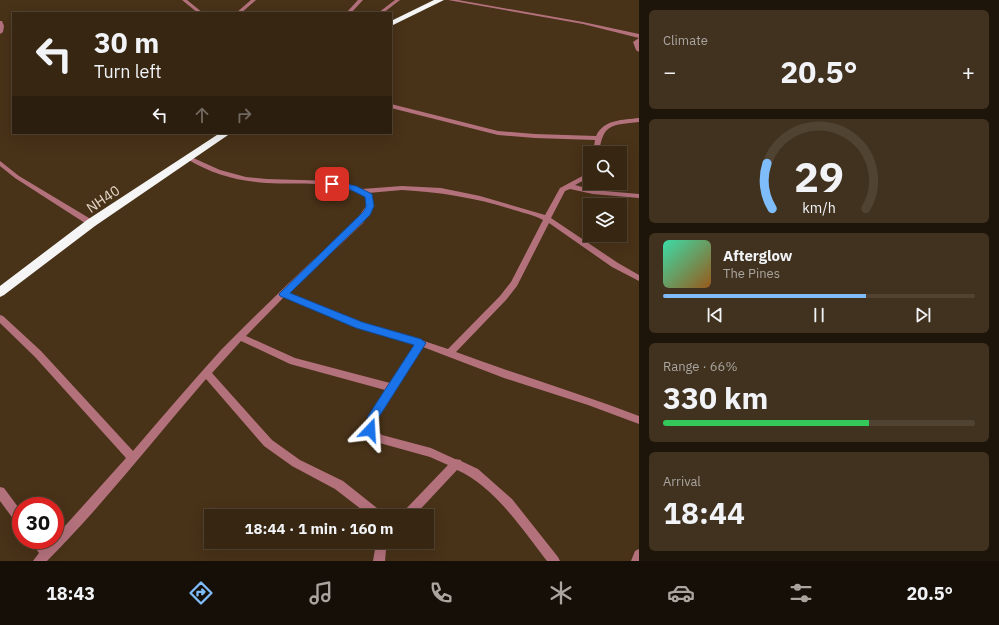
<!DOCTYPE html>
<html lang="en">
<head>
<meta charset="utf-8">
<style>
  body { margin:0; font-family:"IBM Plex Sans",sans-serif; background:#413220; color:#f1f3f6; height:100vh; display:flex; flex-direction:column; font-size:15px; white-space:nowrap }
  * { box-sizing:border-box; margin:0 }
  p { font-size:13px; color:#aaa59f }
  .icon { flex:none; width:22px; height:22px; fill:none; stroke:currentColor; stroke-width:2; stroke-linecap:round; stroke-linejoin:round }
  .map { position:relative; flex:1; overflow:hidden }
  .drawer { display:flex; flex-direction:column; gap:10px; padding:10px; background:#1e150a; width:360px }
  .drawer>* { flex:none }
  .guide { position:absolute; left:12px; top:12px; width:380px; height:122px; border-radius:0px; box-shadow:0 4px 16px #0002,0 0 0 1px #504332; background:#362612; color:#f1f3f6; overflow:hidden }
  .buttons { position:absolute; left:583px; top:146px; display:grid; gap:8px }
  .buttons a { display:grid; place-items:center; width:44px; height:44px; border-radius:0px; background:#362612; box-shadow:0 4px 16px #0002,0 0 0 1px #504332; font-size:20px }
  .speed { position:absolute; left:12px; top:497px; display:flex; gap:8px; font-size:20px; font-weight:700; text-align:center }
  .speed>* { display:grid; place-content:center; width:52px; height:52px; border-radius:50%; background:#362612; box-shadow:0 4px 16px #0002,0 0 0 1px #504332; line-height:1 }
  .speed .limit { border:6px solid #d22; background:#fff; color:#111 }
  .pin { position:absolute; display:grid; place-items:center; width:34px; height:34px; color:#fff; margin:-17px; border-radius:8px; box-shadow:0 2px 6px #0006 }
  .me { position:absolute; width:44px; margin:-22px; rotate:20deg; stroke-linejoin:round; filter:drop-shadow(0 0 3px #0008) }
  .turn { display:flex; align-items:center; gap:14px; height:84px; padding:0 16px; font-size:18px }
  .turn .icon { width:52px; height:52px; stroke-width:2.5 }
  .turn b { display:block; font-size:28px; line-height:34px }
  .lanes { display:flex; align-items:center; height:38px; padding:0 16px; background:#0003; justify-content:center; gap:20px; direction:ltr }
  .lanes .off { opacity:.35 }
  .big { font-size:30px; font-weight:700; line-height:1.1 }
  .drawer .tile { flex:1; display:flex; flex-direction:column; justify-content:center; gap:6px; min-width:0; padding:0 14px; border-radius:6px; background:#413220 }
  .drawer .dial { align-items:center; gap:0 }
  .dial svg { height:104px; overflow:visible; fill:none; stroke:#504332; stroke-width:7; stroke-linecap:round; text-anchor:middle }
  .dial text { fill:#f1f3f6; stroke:none }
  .song { display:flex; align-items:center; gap:12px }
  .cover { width:48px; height:48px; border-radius:6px; background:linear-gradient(135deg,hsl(160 70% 55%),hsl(30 70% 35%)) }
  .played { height:4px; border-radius:2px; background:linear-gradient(90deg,#7ebdf9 65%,#504332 65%) }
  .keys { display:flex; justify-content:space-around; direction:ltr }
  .heat { display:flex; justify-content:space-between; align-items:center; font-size:22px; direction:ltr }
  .charge { height:6px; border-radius:3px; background:linear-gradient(90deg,#34c759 66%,#504332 0) }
  .trip { position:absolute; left:204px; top:509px; width:230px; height:40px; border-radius:0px; background:#362612; box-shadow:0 4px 16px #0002,0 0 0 1px #504332; font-weight:700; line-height:40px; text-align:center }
  .tab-bar { display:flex; height:64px; justify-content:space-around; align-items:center; background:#160f07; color:#aaa59f }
  .tab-bar .icon { width:28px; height:28px }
  .tab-bar .selected { color:#7ebdf9 }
  .tab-bar b { font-size:18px; color:#f1f3f6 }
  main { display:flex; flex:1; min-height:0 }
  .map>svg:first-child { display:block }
</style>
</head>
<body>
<main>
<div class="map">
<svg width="639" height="561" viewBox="0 0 639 561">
  <rect width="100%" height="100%" fill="#483218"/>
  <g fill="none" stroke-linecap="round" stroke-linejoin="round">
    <!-- lane -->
    <polygon fill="#b3717c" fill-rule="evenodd" points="182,0 187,0 203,13 198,13"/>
    <!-- street -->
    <g fill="#b3717c" fill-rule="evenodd">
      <polygon points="251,0 256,0 241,13 236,13"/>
      <polygon points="358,0 363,0 351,13 346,13"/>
      <polygon points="395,0 400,0 383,13 378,13"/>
      <polygon points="448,0 458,0 583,22 639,34 639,38 583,24"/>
      <polygon points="0,21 2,21 4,26 3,32 0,34"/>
      <polygon points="639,38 639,52 636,50 633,42"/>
      <path d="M391 104 498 131 535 134 596 136C604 119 623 120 639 118V122C612 125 603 123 599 153H593L595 140 535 138 498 135 391 108Z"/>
      <path d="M189 156 220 170 246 177 267 179 334 181 349 184 362 189 402 186 441 188 480 196 545 215 560 188 590 172V177L575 185 593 190 639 194V198L593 194 570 189 565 191 551 218 618 263 639 275V281L612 267 549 223 517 286 506 300 456 352C517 375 579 393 639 416V424L588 405 504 378 423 347 377 420 375 429 382 435 431 448 455 459 461 460V461L478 469 512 499 558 557 560 561H547C523 530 494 486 457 470L414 516H402L403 512 448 465 430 457 376 442 367 433 365 430 367 419 385 390 290 364 241 341 212 373 272 440 300 460 343 481 382 512 383 516H370L335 489 292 466 264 446 206 379C153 440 104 504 47 561H33L39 553 30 540H43L47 545 52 540H55V537L126 458 35 357 0 323V315L3 316 41 351 133 451C162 417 191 383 221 350 265 305 311 262 357 219L366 206V197C335 179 300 185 266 183 237 181 212 174 187 159V157ZM402 190C440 192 477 198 514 210 524 213 534 215 543 220L511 282 500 296 448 349 421 340 362 322 289 293 363 223 374 206 372 196 368 193ZM284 297 357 327 415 345 390 383 295 358 246 336Z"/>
      <polygon points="0,161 19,176 94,221 95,223 94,225 88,225 15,178 0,166"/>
      <polygon points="0,487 4,488 21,511 21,525 17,524 0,501"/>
      <polygon points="379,542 391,542 386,550 385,561 373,561 375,549"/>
      <polygon points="639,549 639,561 631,561 635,551"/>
    </g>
    <!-- highway -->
    <g fill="#f5f5f5" fill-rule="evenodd">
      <polygon points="434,0 444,0 391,26 391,21"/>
      <polygon points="220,133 231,133 95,226 4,295 0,297 0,286 87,220"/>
    </g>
  </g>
  <!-- route -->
  <polygon fill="#1a73e8" stroke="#114b97" points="332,181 356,186 372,194 374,206 370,215 290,293 362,322 421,339 426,343 377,420 374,434 370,435 366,434 365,430 368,416 414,345 356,328 280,296 279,294 364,211 366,206 365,197 351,190 330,186 329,184"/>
  <g text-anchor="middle" stroke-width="4" stroke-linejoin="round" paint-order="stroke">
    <!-- street labels -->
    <g font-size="14" fill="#e4d6c7" stroke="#483218">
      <text transform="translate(103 199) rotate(-34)" y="5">NH40</text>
    </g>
  </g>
</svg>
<div class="buttons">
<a><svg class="icon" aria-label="search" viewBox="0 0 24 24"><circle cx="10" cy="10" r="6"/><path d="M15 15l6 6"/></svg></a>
<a><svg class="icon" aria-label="layers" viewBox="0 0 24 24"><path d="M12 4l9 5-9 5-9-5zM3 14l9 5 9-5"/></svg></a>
</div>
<div class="speed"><div class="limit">30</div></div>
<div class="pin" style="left:332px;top:184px;background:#d93025"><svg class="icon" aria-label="arrive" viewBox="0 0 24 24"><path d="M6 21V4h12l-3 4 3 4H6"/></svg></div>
<svg class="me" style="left:370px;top:430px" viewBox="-20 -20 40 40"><path d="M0-17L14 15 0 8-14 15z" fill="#1a73e8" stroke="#fff" stroke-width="4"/></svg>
<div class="trip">18:44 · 1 min · 160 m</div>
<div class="guide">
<div class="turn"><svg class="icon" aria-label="left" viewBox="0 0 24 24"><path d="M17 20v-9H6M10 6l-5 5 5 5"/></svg><div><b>30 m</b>Turn left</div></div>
<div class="lanes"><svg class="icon" aria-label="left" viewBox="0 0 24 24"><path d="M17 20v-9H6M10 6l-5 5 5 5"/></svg><svg class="icon off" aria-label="ahead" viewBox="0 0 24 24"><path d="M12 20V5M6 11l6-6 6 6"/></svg><svg class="icon off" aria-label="right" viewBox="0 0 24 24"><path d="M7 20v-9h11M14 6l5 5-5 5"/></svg></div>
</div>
</div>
<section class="drawer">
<div class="tile"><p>Climate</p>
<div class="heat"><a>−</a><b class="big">20.5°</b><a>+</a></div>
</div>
<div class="tile dial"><svg viewBox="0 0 100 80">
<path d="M14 69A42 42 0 1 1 86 69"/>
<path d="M14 69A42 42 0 0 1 10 34" stroke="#7ebdf9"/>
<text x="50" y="56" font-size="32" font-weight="700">29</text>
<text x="50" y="72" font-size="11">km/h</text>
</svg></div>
<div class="tile">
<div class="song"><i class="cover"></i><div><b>Afterglow</b><p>The Pines</p></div></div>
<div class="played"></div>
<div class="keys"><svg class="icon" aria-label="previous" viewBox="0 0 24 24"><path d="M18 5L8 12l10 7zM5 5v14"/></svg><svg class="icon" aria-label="pause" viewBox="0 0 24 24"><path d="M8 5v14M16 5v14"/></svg><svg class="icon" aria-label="next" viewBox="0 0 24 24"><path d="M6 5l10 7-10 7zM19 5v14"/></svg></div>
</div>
<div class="tile"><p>Range · 66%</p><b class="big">330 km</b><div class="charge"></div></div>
<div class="tile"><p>Arrival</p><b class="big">18:44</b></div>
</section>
</main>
<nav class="tab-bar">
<b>18:43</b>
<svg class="icon selected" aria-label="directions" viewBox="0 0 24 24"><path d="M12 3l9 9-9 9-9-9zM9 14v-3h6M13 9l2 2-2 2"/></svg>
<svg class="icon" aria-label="music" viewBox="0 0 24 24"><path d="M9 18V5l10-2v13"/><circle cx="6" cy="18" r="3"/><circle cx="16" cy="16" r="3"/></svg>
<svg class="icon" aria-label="phone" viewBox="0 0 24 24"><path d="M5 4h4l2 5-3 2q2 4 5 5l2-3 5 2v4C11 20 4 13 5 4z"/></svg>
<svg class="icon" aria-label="climate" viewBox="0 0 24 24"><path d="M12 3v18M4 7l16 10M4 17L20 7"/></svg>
<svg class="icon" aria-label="car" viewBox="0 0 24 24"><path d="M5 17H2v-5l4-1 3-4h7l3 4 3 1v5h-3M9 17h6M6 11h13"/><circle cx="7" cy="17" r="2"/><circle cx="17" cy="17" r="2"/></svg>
<svg class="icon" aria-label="filters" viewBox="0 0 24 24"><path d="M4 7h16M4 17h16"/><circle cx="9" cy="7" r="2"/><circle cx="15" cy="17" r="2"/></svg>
<b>20.5°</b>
</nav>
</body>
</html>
